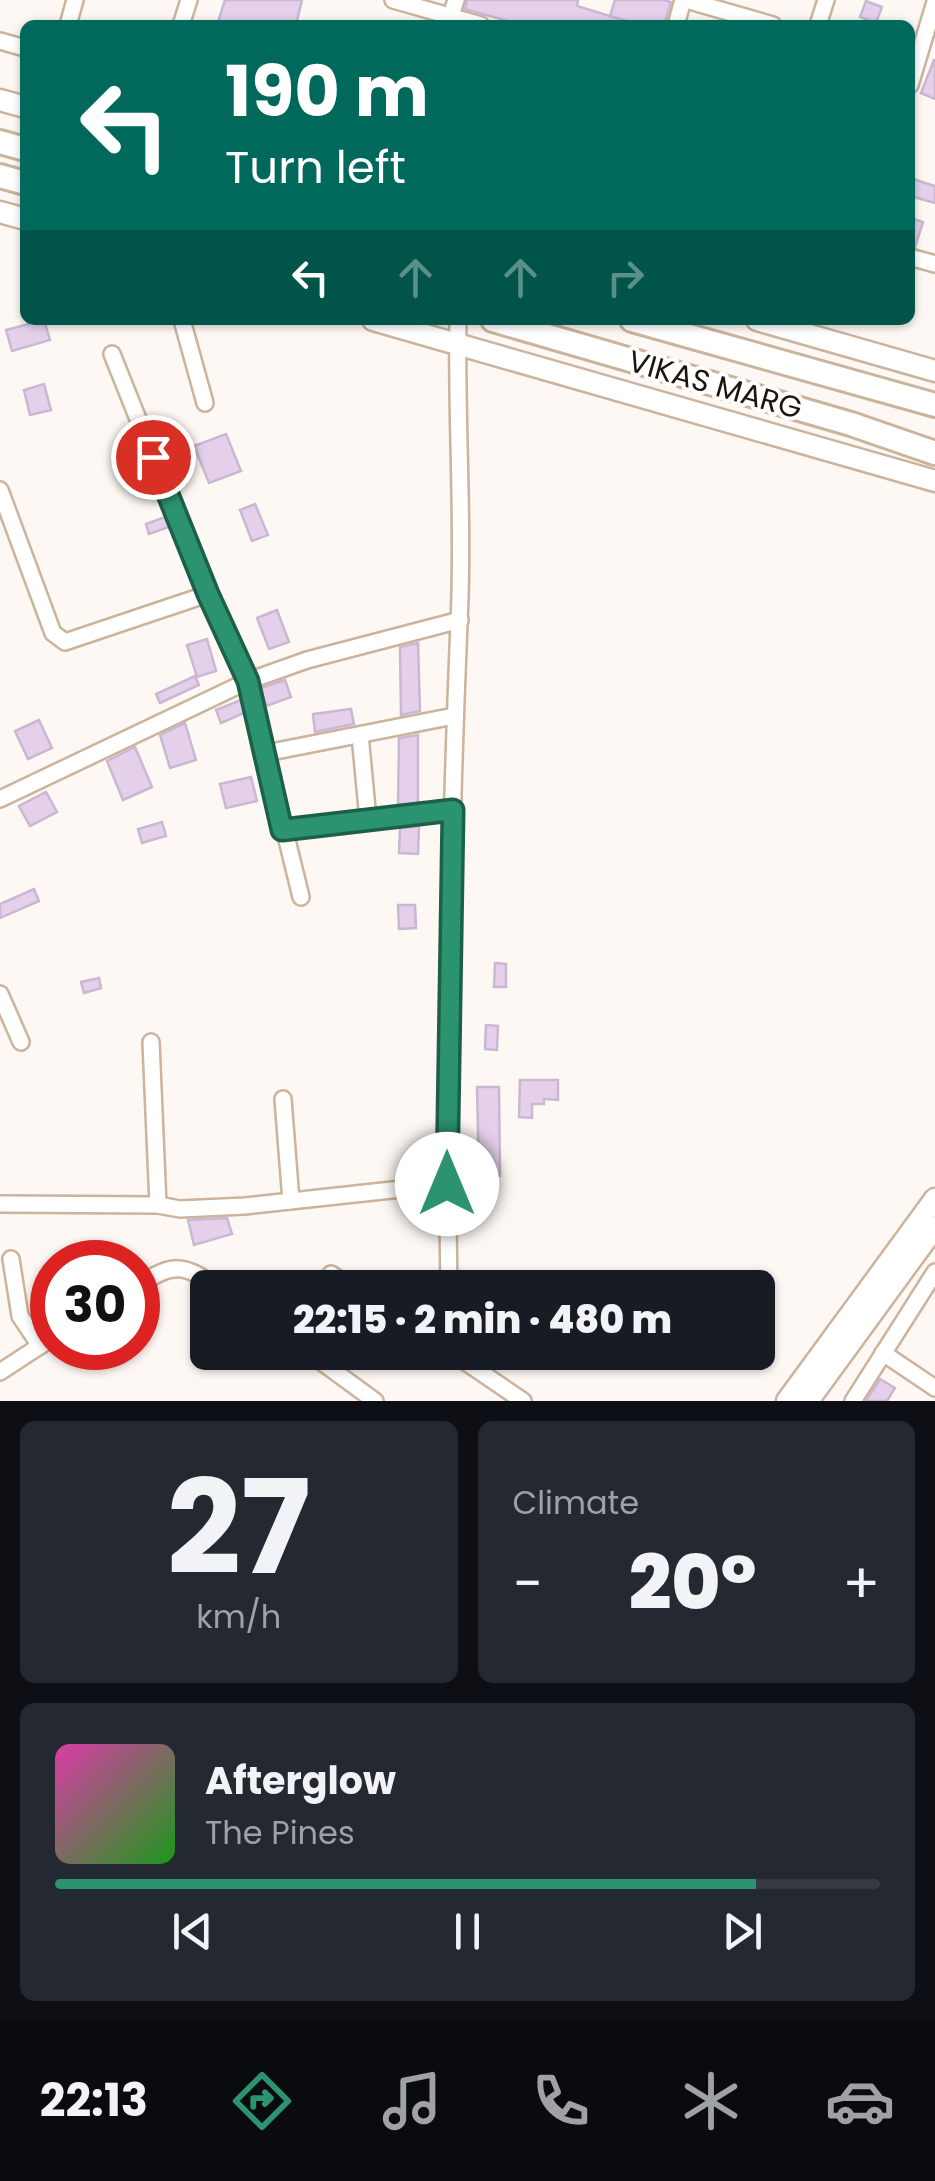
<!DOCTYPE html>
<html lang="en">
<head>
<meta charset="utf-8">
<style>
  body { margin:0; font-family:Poppins,sans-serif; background:#242831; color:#f1f3f6; height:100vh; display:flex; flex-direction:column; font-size:38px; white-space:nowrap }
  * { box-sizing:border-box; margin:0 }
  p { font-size:32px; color:#9ea1a6 }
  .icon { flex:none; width:55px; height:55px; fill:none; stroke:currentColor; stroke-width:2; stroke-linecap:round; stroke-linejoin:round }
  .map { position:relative; height:1401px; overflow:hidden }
  .side { display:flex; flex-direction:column; gap:20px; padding:20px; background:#0d0f14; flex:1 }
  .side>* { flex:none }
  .guide { position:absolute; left:20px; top:20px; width:895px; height:305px; border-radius:15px; box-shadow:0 2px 8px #0004; background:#00695c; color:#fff; overflow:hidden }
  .speed { position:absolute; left:30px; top:1240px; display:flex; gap:20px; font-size:50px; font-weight:700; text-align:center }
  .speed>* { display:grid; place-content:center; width:130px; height:130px; border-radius:50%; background:#171b24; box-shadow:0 2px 8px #0004; line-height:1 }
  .speed .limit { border:15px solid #d22; background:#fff; color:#111 }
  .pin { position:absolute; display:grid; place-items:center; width:85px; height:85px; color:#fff; margin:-42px; border:5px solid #fff; border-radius:50%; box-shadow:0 2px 10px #0007 }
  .me { position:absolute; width:110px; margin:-55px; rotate:0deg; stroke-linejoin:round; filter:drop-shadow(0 0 8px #0008) }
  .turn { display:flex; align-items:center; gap:35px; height:210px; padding:0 40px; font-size:45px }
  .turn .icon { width:130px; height:130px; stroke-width:2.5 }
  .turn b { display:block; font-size:70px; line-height:85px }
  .lanes { display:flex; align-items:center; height:95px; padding:0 40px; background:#0003; justify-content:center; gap:50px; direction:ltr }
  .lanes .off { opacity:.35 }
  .big { font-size:75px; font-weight:800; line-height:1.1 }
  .side .widget { flex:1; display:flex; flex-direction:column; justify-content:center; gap:15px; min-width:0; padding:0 35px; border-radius:15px; background:#242831 }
  .side .dial { align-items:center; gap:0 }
  .dial b { font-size:130px; line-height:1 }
  .song { display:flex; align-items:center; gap:30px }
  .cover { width:120px; height:120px; border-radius:15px; background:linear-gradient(135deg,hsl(320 70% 55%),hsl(120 70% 35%)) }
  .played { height:10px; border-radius:5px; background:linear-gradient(90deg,#2c9370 85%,#363941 85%) }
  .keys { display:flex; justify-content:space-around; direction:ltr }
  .heat { display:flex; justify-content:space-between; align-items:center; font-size:55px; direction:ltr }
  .side .tiles { flex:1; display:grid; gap:20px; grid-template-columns:1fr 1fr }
  .widget:last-child { grid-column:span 2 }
  .trip { position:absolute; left:190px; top:1270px; width:585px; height:100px; border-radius:15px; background:#171b24; box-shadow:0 2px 8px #0004; font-weight:800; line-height:100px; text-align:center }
  .tabs { display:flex; height:160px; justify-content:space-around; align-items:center; background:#090b0e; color:#9ea1a6 }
  .tabs .icon { width:70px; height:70px }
  .tabs .active { color:#2c9370 }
  .tabs b { font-size:45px; color:#f1f3f6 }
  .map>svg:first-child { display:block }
</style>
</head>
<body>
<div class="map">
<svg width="935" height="1401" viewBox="0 0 935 1401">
  <rect width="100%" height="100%" fill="#fdf8f3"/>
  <!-- building -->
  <g fill="#e4d0eb" stroke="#cab7d1" stroke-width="2.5">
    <polygon points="225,0 302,0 296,25 217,25"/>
    <polygon points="467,0 578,0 577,6 629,22 629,25 522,25 465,9"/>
    <polygon points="615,0 664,0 671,2 664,25 640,25 610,16"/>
    <polygon points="866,1 882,7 876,23 860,17"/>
    <polygon points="934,60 935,60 935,99 921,93"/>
    <polygon points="910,178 935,186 935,203 910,196"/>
    <polygon points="910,218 923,222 915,247 910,246"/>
    <polygon points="44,320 50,340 12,351 6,330"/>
    <polygon points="44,384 51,410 30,415 24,390"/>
    <polygon points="226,434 241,471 209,483 194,446"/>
    <polygon points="255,504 268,535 252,541 240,510"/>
    <polygon points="165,517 169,527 149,534 146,524"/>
    <polygon points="277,610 289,642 269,649 257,618"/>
    <polygon points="207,639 216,671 197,677 187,645"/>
    <polygon points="418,643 420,711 401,715 400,647"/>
    <polygon points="195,676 199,685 160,703 156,694"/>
    <polygon points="285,680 291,697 266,706 261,688"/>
    <polygon points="241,700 244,713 221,723 216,710"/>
    <polygon points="351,709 354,724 315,732 313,714"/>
    <polygon points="39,720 52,748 28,759 15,731"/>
    <polygon points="185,723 196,760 170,768 160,735"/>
    <polygon points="418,735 418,804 398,805 399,738"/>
    <polygon points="135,747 152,787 123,800 107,761"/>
    <polygon points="251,777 257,801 226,808 220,784"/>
    <polygon points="46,792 57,812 30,826 19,806"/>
    <polygon points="162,822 166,836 142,843 138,829"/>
    <polygon points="419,826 418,854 399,853 400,828"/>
    <polygon points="34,889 39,901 0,918 0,904"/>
    <polygon points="398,905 415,905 416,928 399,929"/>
    <polygon points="495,963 506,964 506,987 494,987"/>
    <polygon points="99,978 101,988 84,993 81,982"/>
    <polygon points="486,1025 498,1026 497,1050 485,1049"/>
    <polygon points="520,1080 558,1080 558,1100 544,1099 544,1104 532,1104 532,1118 519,1117"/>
    <polygon points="477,1087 499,1087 500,1176 479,1176"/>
    <polygon points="227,1218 232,1234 194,1245 188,1220"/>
    <polygon points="880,1379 895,1388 887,1401 866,1401"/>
  </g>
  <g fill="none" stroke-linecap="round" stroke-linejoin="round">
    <defs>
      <g id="minor">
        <polyline points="393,0 481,25"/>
        <polyline points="686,0 773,25"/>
        <polyline points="68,25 75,0"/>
        <polyline points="181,25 189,0"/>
        <polyline points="448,25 456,0"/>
        <polyline points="676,25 683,0"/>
        <polyline points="818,25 826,0"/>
        <polyline points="0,41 25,48"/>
        <polyline points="910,85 935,2"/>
        <polyline points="910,257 935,264"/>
        <polyline points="182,320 205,403"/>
        <polyline points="112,354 208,594 248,681 301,897"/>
        <polyline points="0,490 53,633 65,642 208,594"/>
        <polyline points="360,735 368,819"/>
        <polyline points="266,753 454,716"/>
        <polyline points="0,799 248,681 307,660 460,620"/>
        <polyline points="283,830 453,811"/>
        <polyline points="0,994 21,1042"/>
        <polyline points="151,1042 158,1205"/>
        <polyline points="283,1099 291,1201"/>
        <polyline points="0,1204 158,1205 180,1209 245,1206 447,1184"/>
        <polyline points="11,1259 20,1316 40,1346"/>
        <polyline points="331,1274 353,1288"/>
        <path d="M138 1285C174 1263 183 1263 218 1288"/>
        <path d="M449 1288C445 1066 450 844 459 622 464 522 456 421 458 320"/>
        <polyline points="308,1352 375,1401"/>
        <polyline points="451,1352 523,1401"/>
        <polyline points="883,1353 935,1388"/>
        <polyline points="0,1372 52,1338"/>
        <polyline points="853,1401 935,1272"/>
      </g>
      <g id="tertiary">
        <polyline points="0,100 25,107"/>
        <polyline points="0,212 25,219"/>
        <polyline points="373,320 935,481"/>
        <polyline points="757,320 935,371"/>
        <polyline points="787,1401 935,1199"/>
        <polyline points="808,1401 935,1227"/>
      </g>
      <g id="secondary">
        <polyline points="0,142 25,149"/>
        <polyline points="0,176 25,183"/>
        <polyline points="493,320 851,424 935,453"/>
        <polyline points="632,320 935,405"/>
      </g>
    </defs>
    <!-- minor casing -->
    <use href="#minor" stroke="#ccb39c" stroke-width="20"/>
    <!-- tertiary casing -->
    <use href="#tertiary" stroke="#ccb39c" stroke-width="25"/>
    <!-- secondary casing -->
    <use href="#secondary" stroke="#ccb39c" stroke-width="28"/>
    <!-- minor -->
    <use href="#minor" stroke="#fff" stroke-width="15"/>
    <!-- tertiary -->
    <use href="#tertiary" stroke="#fff" stroke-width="20"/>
    <!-- secondary -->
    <use href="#secondary" stroke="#fff" stroke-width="22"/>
  </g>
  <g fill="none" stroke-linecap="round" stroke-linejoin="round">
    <defs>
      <polyline id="route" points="153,457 208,594 248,681 282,830 453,810 447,1184"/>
    </defs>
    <!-- route casing -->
    <use href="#route" stroke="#1d6049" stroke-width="25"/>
    <!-- route -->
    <use href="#route" stroke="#2c9370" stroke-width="18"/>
  </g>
  <g text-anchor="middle" stroke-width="8" stroke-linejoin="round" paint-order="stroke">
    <!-- street labels -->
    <g font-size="30" fill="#1d140c" stroke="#fff">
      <text transform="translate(715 385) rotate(16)" y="10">VIKAS MARG</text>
    </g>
  </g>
</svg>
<div class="speed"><div class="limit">30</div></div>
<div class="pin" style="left:153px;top:457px;background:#d93025"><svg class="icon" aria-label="arrive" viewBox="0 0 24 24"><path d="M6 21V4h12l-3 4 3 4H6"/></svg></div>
<svg class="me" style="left:447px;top:1184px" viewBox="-20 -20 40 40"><circle r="19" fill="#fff"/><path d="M0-13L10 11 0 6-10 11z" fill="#2c9370"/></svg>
<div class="trip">22:15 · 2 min · 480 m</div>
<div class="guide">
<div class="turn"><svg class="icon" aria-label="left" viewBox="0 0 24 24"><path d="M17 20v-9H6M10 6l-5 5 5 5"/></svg><div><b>190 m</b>Turn left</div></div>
<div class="lanes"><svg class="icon" aria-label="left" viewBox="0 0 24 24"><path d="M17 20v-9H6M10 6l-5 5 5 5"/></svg><svg class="icon off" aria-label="ahead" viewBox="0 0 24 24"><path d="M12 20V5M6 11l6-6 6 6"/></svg><svg class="icon off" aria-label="ahead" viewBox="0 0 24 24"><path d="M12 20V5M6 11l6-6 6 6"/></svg><svg class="icon off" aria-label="right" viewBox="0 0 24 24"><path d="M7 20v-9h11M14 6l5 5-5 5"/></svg></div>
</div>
</div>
<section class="side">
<div class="tiles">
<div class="widget dial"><b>27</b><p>km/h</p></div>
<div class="widget"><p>Climate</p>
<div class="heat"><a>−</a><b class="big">20°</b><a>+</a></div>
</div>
<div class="widget">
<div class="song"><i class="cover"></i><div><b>Afterglow</b><p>The Pines</p></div></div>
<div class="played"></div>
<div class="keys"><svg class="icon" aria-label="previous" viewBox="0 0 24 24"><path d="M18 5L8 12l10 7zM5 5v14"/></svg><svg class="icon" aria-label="pause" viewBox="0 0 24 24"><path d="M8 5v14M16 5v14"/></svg><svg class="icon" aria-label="next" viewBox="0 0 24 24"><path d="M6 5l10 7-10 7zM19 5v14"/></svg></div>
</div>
</div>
</section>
<nav class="tabs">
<b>22:13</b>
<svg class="icon active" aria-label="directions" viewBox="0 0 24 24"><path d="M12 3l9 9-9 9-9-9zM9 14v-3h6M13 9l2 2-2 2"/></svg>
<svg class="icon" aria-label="music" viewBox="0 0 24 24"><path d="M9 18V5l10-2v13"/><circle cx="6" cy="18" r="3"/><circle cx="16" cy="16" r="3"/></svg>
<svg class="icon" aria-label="phone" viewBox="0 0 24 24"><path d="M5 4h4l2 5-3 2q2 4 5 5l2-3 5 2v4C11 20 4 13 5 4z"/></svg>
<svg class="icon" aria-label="climate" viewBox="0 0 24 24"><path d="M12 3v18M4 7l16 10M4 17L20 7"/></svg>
<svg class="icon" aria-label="car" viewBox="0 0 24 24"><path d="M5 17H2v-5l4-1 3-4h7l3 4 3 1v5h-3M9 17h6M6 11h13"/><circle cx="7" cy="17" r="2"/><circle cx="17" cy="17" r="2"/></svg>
</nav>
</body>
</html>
